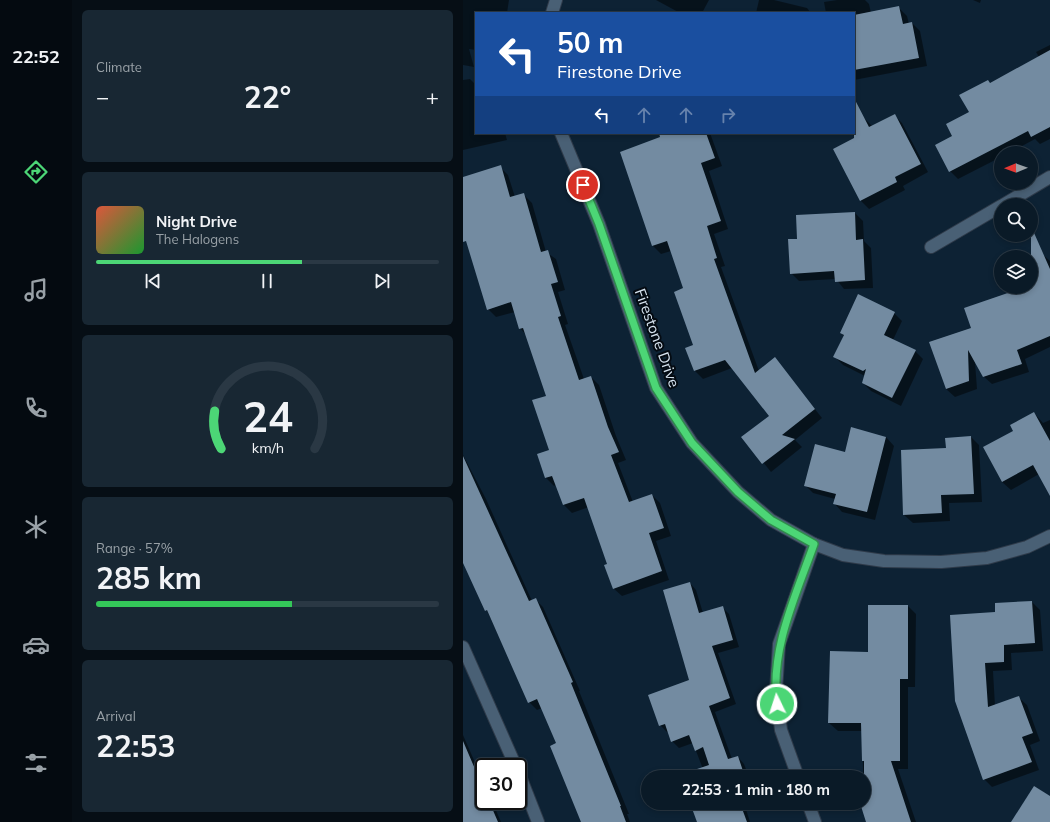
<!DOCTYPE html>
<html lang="en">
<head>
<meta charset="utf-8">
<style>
  body { margin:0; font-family:Mulish,sans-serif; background:#182733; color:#f1f3f6; height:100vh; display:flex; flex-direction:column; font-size:15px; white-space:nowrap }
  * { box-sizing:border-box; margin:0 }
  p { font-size:13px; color:#99a1a7 }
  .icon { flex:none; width:22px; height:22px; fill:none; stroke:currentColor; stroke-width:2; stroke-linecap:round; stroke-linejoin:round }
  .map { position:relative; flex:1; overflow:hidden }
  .details { display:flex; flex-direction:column; gap:10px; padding:10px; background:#060e15; width:391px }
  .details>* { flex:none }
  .banner { position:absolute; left:12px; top:12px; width:380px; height:122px; border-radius:0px; box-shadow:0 2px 6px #0003,0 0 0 1px #2a3844; background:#1a4fa0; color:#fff; overflow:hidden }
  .needle { width:26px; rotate:269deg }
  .fabs { position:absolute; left:531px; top:146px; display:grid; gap:8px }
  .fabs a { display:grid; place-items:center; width:44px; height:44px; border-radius:50%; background:#0a1a27; box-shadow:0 2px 6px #0003,0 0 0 1px #2a3844; font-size:20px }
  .speed { position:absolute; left:12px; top:758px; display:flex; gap:8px; font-size:20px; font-weight:700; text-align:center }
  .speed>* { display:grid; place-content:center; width:52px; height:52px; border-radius:50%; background:#0a1a27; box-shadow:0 2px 6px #0003,0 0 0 1px #2a3844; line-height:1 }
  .speed .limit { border:2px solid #111; border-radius:6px; background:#fff; color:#111 }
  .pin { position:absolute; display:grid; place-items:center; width:34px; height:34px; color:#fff; margin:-17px; border:2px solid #fff; border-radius:50%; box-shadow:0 1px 4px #0007 }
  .me { position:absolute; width:44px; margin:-22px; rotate:356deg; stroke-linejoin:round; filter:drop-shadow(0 0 3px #0008) }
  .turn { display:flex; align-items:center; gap:14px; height:84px; padding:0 16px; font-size:18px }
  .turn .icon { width:52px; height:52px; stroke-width:2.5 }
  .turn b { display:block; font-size:28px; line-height:34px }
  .lanes { display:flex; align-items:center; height:38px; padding:0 16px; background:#0003; justify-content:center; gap:20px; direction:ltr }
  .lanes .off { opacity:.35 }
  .big { font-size:30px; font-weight:700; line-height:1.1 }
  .details .tile { flex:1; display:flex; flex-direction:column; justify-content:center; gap:6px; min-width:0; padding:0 14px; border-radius:6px; background:#182733 }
  .details .dial { align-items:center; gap:0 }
  .dial svg { height:104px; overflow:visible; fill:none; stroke:#2a3844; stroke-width:7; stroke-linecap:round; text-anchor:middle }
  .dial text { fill:#f1f3f6; stroke:none }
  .song { display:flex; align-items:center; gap:12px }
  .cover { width:48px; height:48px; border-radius:6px; background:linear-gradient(135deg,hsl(10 70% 55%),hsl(130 70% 35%)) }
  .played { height:4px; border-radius:2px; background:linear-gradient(90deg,#4cd676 60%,#2a3844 60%) }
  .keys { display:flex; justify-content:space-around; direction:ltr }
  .heat { display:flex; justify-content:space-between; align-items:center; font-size:22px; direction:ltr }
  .charge { height:6px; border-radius:3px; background:linear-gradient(90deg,#34c759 57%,#2a3844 0) }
  .trip { position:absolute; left:178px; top:770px; width:230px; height:40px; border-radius:20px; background:#0a1a27; box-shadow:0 2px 6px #0003,0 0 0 1px #2a3844; font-weight:700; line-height:40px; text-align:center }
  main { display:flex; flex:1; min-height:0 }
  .menu { display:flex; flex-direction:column; width:72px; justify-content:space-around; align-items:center; background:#040a10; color:#99a1a7 }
  .menu .icon { width:28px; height:28px }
  .menu .on { color:#4cd676 }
  .menu b { font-size:18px; color:#f1f3f6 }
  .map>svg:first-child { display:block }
</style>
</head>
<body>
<main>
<nav class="menu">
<b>22:52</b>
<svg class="icon on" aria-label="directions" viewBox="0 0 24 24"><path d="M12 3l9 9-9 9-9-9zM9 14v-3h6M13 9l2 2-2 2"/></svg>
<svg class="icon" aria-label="music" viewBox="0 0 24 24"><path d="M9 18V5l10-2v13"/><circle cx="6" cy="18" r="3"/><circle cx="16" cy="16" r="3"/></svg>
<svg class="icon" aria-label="phone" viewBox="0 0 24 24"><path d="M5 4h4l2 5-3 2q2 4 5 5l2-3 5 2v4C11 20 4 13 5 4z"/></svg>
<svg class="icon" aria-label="climate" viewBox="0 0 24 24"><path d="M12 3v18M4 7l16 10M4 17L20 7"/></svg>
<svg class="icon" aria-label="car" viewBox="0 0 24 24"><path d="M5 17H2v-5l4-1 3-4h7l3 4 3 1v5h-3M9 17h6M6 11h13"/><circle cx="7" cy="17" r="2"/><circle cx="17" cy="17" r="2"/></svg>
<svg class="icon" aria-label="filters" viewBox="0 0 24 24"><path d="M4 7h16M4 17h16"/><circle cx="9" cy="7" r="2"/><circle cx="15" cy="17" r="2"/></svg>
</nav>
<section class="details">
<div class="tile"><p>Climate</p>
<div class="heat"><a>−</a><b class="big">22°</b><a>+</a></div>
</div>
<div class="tile">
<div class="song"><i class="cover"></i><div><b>Night Drive</b><p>The Halogens</p></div></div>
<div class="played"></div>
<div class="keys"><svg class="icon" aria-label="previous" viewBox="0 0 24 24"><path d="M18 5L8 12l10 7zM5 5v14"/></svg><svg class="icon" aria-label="pause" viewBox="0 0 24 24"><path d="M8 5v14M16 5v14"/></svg><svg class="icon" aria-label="next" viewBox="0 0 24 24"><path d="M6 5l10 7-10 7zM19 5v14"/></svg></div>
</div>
<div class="tile dial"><svg viewBox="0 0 100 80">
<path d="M14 69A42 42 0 1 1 86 69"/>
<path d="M14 69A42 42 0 0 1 9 40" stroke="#4cd676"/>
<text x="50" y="56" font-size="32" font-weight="700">24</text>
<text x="50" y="72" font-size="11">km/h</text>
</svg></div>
<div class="tile"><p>Range · 57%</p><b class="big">285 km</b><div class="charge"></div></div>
<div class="tile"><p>Arrival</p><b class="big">22:53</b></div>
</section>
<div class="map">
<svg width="587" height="822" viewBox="0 0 587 822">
  <rect width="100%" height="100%" fill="#0d2234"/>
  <!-- shadow -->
  <g fill="#0007">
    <polygon points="0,0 46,0 44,13 13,13 13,50 6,49 11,67 0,65"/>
    <polygon points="193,0 246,0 239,13 217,13"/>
    <polygon points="296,0 311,0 344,8 348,13 293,13"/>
    <polygon points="374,0 402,0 406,4 408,13 436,8 444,16 446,24 449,23 457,31 464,66 391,80 391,13 363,13 361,2"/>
    <polygon points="510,0 518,0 517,3"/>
    <polygon points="259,11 268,13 259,13"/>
    <polygon points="587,45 587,139 577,144 572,139 546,153 538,153 538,157 495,179 487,171 490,137 527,83 576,57 573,52"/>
    <polygon points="7,79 13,85 13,133 42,133 44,140 0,150 0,80"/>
    <polygon points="431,115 439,123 465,172 440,186 442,190 406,209 398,201 371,149 392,138 389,133 391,133 391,123 401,118 409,126"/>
    <polygon points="197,133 247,133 259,166 246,171 265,229 251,234 262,266 258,267 296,371 312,359 359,418 332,440 339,447 308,472 280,437 307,416 269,368 240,379 232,371 232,345 221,289 208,251 198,254 190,246 158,152 199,138"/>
    <polygon points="37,167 45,175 52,197 60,194 69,203 83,252 93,259 102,290 95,292 105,324 102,325 121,379 128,377 136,385 153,436 163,460 155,463 170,502 189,495 197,503 208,536 193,541 206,580 159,596 150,588 146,564 126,507 109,513 101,505 93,485 91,486 83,478 75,455 87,450 84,396 63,335 57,328 52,312 33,317 25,309 0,229 0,178"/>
    <polygon points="392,213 400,221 401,241 408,248 410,288 381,289 373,279 336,281 328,273"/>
    <polygon points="579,254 587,261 587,347 562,359 566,372 529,384 520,376 512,362 514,389 492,397 483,389 509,328 553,291 551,287 568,287 568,259"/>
    <polygon points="431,313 439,321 430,340 452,351 460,359 438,406 408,391 400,383 402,376 380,365 372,357 381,336 378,333"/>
    <polygon points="571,413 580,423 587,420 587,489 576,474 548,490 539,482 521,448 551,431"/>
    <polygon points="423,437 431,446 412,520 379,512 371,503 372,499 350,493 342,485 383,453"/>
    <polygon points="508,437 516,445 519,502 486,503 487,521 450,523 441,515 484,448 483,439"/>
    <polygon points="0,455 23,499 69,601 72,599 80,607 117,691 116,691 166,814 164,814 167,822 119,822 94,744 79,708 74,710 66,702 0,558"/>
    <polygon points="227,583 233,590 240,613 259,607 266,614 276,647 255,653 273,704 252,712 269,759 275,757 281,764 286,777 243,777 230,743 216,748 209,741 206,731 204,732 197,725 227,680"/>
    <polygon points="569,602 577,610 580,651 548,653 549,670 530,671 532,706 555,697 564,705 577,741 567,745 576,770 529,787 521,779 493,701 533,613"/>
    <polygon points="445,606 453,614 452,687 445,687 445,769 435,769 453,822 404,822 398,803 401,803 399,731 375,731 366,723 406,653"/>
    <polygon points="0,735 21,783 21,801 29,801 38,822 0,822"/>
    <polygon points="228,803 281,803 287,822 235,822"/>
  </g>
  <!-- building -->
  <g fill="#738ba1">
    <polygon points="436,6 440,24 449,22 456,58 391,70 391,15"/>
    <polygon points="587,50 587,127 568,137 565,131 486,172 472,145 489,136 483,124 506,112 496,95 525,80 527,83"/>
    <polygon points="391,98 406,127 432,114 458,164 432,177 434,182 397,201 370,149 391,138"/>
    <polygon points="196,133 243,133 252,158 238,163 258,221 244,226 254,258 251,259 292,373 312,357 352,409 319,435 332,439 299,464 278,437 306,416 262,360 231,371 222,348 230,345 211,292 220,288 204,241 189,246 157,152 197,137"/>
    <polygon points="38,165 47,197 61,193 78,252 85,250 95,282 88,284 98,316 95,317 116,380 128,376 145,427 156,452 148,455 166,502 189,494 201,528 186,533 199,571 150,589 141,565 144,564 121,498 100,505 89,476 82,478 74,454 86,450 69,400 83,396 60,328 56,329 48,302 24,310 3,241 0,242 0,177"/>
    <polygon points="392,212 393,240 400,239 402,280 372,282 371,271 327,274 325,239 334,239 333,215"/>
    <polygon points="568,226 587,269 587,336 554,350 559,364 520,377 505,350 506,381 483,389 466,342 508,328 501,308 562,287 568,287"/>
    <polygon points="395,294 432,312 421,335 453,350 429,398 399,383 403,369 400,371 370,357 381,335 377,333"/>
    <polygon points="571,412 587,441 587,496 570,465 539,482 520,447 550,431 547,425"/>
    <polygon points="388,427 423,437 404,512 370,504 373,494 341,486 352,444 382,452"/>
    <polygon points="508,436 511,494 478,495 479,513 440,515 438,450 483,448 482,438"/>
    <polygon points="0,456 66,601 73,598 110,682 108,683 158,806 157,806 163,822 118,822 87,746 93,743 74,699 65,703 24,610 22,611 0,563"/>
    <polygon points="227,582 236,613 260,606 270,640 249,646 267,698 246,706 265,759 275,756 282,777 223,777 222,773 246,765 240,747 232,751 226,735 208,742 202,724 196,726 185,695 226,680 200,590"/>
    <polygon points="569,601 572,643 541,645 541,662 522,663 525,707 556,696 570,733 559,737 569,762 520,780 492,701 487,615 532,612 532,603"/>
    <polygon points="405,605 445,605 445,679 437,679 437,761 428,761 448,822 403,822 397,803 401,803 401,761 399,761 398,723 365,723 367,651 405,652"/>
    <polygon points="0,741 21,790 21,801 26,801 35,822 0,822"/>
    <polygon points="571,786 587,796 587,822 548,822"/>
    <polygon points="227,803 277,803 284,822 234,822"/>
  </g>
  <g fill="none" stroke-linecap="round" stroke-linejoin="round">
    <defs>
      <g id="minor">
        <polyline points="89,13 93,0"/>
        <polyline points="98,133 136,224 193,388 229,443 275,492 308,520 351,544 380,555 421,561 478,562 524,558 564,547 587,536"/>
        <polyline points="540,205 587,177"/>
        <polyline points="468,247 538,206"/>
        <polyline points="0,647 53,767"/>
        <polyline points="55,771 75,822"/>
        <polyline points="335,777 318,730 313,691 316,644 351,544"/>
        <polyline points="345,803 352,822"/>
      </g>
    </defs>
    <!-- minor casing -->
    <use href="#minor" stroke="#2f3b4a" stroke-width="14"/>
    <!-- minor -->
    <use href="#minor" stroke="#496075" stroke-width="12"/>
  </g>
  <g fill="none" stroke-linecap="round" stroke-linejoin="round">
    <defs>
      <path id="route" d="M120 185 136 224 193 388 229 443 275 492 308 520 351 544C333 595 307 649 314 704"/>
    </defs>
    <!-- route casing -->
    <use href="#route" stroke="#318b4d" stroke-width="10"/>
    <!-- route -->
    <use href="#route" stroke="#4cd676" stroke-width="7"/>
  </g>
  <g text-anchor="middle" stroke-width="4" stroke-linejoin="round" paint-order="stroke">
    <!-- street labels -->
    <g font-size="15" fill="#d7e4f0" stroke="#040b12">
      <text transform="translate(194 338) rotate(70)" y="5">Firestone Drive</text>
    </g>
  </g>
</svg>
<div class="fabs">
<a><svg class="needle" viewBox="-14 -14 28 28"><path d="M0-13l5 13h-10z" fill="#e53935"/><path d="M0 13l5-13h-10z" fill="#99a1a7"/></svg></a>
<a><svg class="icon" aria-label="search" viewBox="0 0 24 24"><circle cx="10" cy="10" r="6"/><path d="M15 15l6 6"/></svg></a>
<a><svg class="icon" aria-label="layers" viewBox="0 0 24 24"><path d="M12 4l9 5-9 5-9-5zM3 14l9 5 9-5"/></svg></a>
</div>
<div class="speed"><div class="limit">30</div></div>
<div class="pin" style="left:120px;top:185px;background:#d93025"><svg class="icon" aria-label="arrive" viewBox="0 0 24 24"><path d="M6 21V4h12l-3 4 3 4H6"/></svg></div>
<svg class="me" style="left:314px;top:704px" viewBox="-20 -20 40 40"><circle r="17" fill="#4cd676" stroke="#fff" stroke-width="3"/><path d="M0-11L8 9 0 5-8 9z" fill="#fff"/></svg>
<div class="trip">22:53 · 1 min · 180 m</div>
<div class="banner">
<div class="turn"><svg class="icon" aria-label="left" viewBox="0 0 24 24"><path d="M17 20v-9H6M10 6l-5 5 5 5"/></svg><div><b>50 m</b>Firestone Drive</div></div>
<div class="lanes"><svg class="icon" aria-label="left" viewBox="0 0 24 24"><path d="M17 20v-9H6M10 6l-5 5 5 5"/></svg><svg class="icon off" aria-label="ahead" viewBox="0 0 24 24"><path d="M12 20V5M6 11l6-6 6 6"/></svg><svg class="icon off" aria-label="ahead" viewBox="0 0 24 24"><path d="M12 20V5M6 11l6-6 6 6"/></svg><svg class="icon off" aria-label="right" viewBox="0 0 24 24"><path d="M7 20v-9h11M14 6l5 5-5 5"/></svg></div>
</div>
</div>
</main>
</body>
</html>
